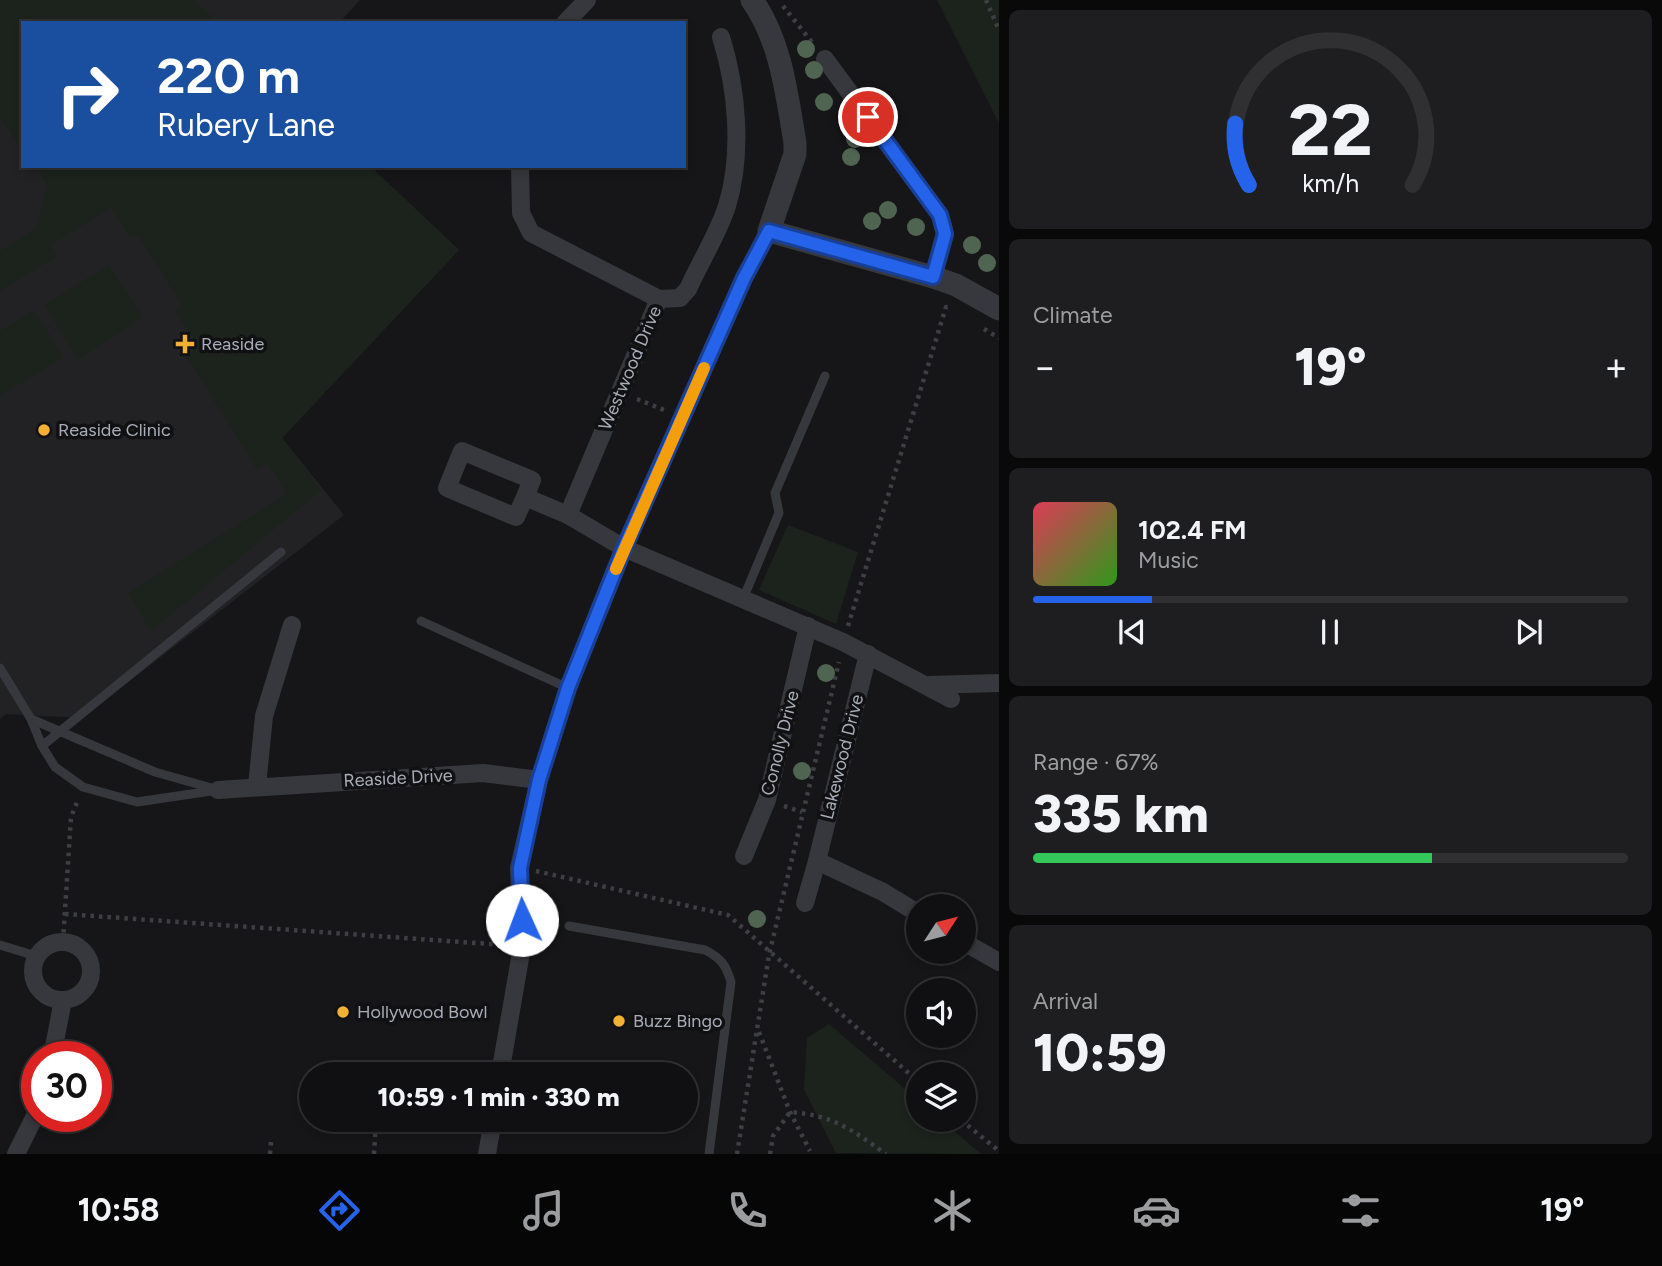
<!DOCTYPE html>
<html lang="en">
<head>
<meta charset="utf-8">
<style>
  body { margin:0; font-family:Figtree,sans-serif; background:#1e1e20; color:#f1f3f6; height:100vh; display:flex; flex-direction:column; font-size:26px; white-space:nowrap }
  * { box-sizing:border-box; margin:0 }
  p { font-size:23px; color:#9c9d9f }
  .icon { flex:none; width:38px; height:38px; fill:none; stroke:currentColor; stroke-width:2; stroke-linecap:round; stroke-linejoin:round }
  .map { position:relative; flex:1; overflow:hidden }
  .details { display:flex; flex-direction:column; gap:10px; padding:10px; background:#09090a; width:663px }
  .details>* { flex:none }
  .banner { position:absolute; left:21px; top:21px; width:665px; height:147px; border-radius:0px; box-shadow:0 4px 10px #0003,0 0 0 2px #303032; background:#1a4fa0; color:#fff; overflow:hidden }
  .needle { width:46px; rotate:54deg }
  .fabs { position:absolute; left:906px; top:894px; display:grid; gap:14px }
  .fabs a { display:grid; place-items:center; width:70px; height:70px; border-radius:50%; background:#101012; box-shadow:0 4px 10px #0003,0 0 0 2px #303032; font-size:35px }
  .speed { position:absolute; left:21px; top:1041px; display:flex; gap:14px; font-size:35px; font-weight:700; text-align:center }
  .speed>* { display:grid; place-content:center; width:91px; height:91px; border-radius:50%; background:#101012; box-shadow:0 4px 10px #0003,0 0 0 2px #303032; line-height:1 }
  .speed .limit { border:10px solid #d22; background:#fff; color:#111 }
  .pin { position:absolute; display:grid; place-items:center; width:60px; height:60px; color:#fff; margin:-30px; border:4px solid #fff; border-radius:50%; box-shadow:0 2px 7px #0007 }
  .me { position:absolute; width:77px; margin:-38px; rotate:358deg; stroke-linejoin:round; filter:drop-shadow(0 0 5px #0008) }
  .turn { display:flex; align-items:center; gap:24px; height:147px; padding:0 21px; font-size:32px }
  .turn .icon { width:91px; height:91px; stroke-width:2.5 }
  .turn b { display:block; font-size:49px; line-height:60px }
  .big { font-size:52px; font-weight:800; line-height:1.1 }
  .details .card { flex:1; display:flex; flex-direction:column; justify-content:center; gap:10px; min-width:0; padding:0 24px; border-radius:10px; background:#1e1e20 }
  .details .dial { align-items:center; gap:0 }
  .dial svg { height:182px; overflow:visible; fill:none; stroke:#303032; stroke-width:7; stroke-linecap:round; text-anchor:middle }
  .dial text { fill:#f1f3f6; stroke:none }
  .song { display:flex; align-items:center; gap:21px }
  .cover { width:84px; height:84px; border-radius:10px; background:linear-gradient(135deg,hsl(350 70% 55%),hsl(110 70% 35%)) }
  .played { height:7px; border-radius:4px; background:linear-gradient(90deg,#2563eb 20%,#303032 20%) }
  .keys { display:flex; justify-content:space-around; direction:ltr }
  .heat { display:flex; justify-content:space-between; align-items:center; font-size:38px; direction:ltr }
  .charge { height:10px; border-radius:5px; background:linear-gradient(90deg,#34c759 67%,#303032 0) }
  .trip { position:absolute; left:299px; top:1062px; width:399px; height:70px; border-radius:35px; background:#101012; box-shadow:0 4px 10px #0003,0 0 0 2px #303032; font-weight:800; line-height:70px; text-align:center }
  .dock { display:flex; height:112px; justify-content:space-around; align-items:center; background:#060607; color:#9c9d9f }
  .dock .icon { width:49px; height:49px }
  .dock .current { color:#2563eb }
  .dock b { font-size:32px; color:#f1f3f6 }
  main { display:flex; flex:1; min-height:0 }
  .map>svg:first-child { display:block }
</style>
</head>
<body>
<main>
<div class="map">
<svg width="999" height="1154" viewBox="0 0 999 1154">
  <rect width="100%" height="100%" fill="#161618"/>
  <!-- built -->
  <polygon fill="#222225" points="0,0 360,0 339,23 23,23 23,166 370,166 459,250 282,438 344,515 82,718 6,714 0,719"/>
  <!-- green -->
  <g fill="#1c231d">
    <polygon points="0,0 194,0 218,23 23,23 23,150 0,118"/>
    <polygon points="937,0 999,0 999,123"/>
    <polygon points="35,166 370,166 459,250 282,438 321,490 151,631 128,593 287,494 268,463 257,469 177,341 189,333 175,310 182,305 137,234 130,238 111,207 51,245 57,256 0,291 0,251 37,228 47,184"/>
    <polygon points="109,265 143,318 78,359 44,305"/>
    <polygon points="34,310 64,357 0,396 0,331"/>
    <polygon points="788,525 858,552 836,624 759,590"/>
    <polygon points="829,1024 919,1101 919,1120 941,1120 981,1154 836,1153 804,1089 807,1038"/>
  </g>
  <g fill="none" stroke-linecap="round" stroke-linejoin="round">
    <!-- path -->
    <g stroke="#3d3f44" stroke-width="4.5" stroke-dasharray="3.5 5" stroke-linecap="butt">
      <polyline points="986,0 999,30"/>
      <polyline points="783,6 815,46"/>
      <polyline points="984,329 999,338"/>
      <polyline points="637,399 664,410"/>
      <polyline points="848,626 946,307 950,309"/>
      <polyline points="784,806 802,812"/>
      <polyline points="536,871 728,915 919,1082"/>
      <polyline points="65,914 504,945"/>
      <polyline points="63,941 71,817 78,800"/>
      <polyline points="759,1032 790,1112 810,1151"/>
      <polyline points="961,1120 999,1151"/>
      <polyline points="270,1154 271,1141"/>
      <polyline points="374,1154 376,1120"/>
      <polyline points="737,1154 769,955 839,662"/>
      <path d="M770 1154 773 1136 790 1112C833 1115 852 1130 886 1154"/>
    </g>
    <!-- service -->
    <g stroke="#37383d" stroke-width="9">
      <polyline points="743,599 779,513 775,493 825,376"/>
      <polyline points="421,621 568,688"/>
      <polyline points="0,668 31,719 42,746 55,767 83,787 137,802 218,790"/>
      <polyline points="31,719 155,772 215,789"/>
      <polyline points="42,746 281,552"/>
      <path d="M569 926 705 950C721 958 726 965 731 982L709 1154"/>
      <polyline points="0,945 36,956"/>
    </g>
    <!-- minor -->
    <g stroke="#37383d" stroke-width="18">
      <polyline points="565,23 587,0"/>
      <path d="M721 37C737 88 743 154 727 206 718 234 700 262 688 289L680 298 659 299 568 515 624 548 843 642 951 699"/>
      <polyline points="825,59 940,215 945,234 933,277"/>
      <polyline points="520,166 521,213 531,233 659,299"/>
      <polyline points="525,497 532,480 462,451 447,488 516,517 525,497 568,515"/>
      <polyline points="868,654 817,861 883,892 919,914"/>
      <polyline points="929,685 999,683"/>
      <polyline points="257,786 264,716 292,625"/>
      <polyline points="218,790 483,773 539,780"/>
      <polyline points="744,856 767,800 808,626"/>
      <polyline points="805,903 817,861"/>
      <circle cx="62" cy="971" r="29"/>
      <polyline points="964,942 999,962"/>
      <polyline points="52,1057 63,1000"/>
      <polyline points="500,1074 522,947 519,868 539,780 568,688 624,548 744,278 769,231"/>
      <polyline points="16,1154 37,1112"/>
      <polyline points="487,1154 493,1120"/>
    </g>
    <!-- tertiary -->
    <path stroke="#37383d" stroke-width="23" d="M752 0C781 41 787 95 795 143V154L769 231 933 277 956 285 999 309"/>
  </g>
  <!-- trees -->
  <g fill="#506452">
    <circle cx="806" cy="49" r="9"/>
    <circle cx="814" cy="70" r="9"/>
    <circle cx="824" cy="102" r="9"/>
    <circle cx="874" cy="104" r="9"/>
    <circle cx="855" cy="139" r="9"/>
    <circle cx="851" cy="157" r="9"/>
    <circle cx="888" cy="210" r="9"/>
    <circle cx="872" cy="221" r="9"/>
    <circle cx="916" cy="227" r="9"/>
    <circle cx="972" cy="245" r="9"/>
    <circle cx="987" cy="263" r="9"/>
    <circle cx="826" cy="673" r="9"/>
    <circle cx="802" cy="771" r="9"/>
    <circle cx="757" cy="919" r="9"/>
  </g>
  <g fill="none" stroke-linecap="round" stroke-linejoin="round">
    <defs>
      <polyline id="route" points="522,920 520,868 539,780 568,688 624,548 744,278 769,231 933,277 945,234 940,215 868,117"/>
    </defs>
    <!-- route casing -->
    <use href="#route" stroke="#184099" stroke-width="18"/>
    <!-- route -->
    <use href="#route" stroke="#2563eb" stroke-width="12"/>
    <!-- slow -->
    <polyline stroke="#f59e0b" stroke-width="12" points="616,569 704,368"/>
  </g>
  <!-- markers -->
  <g fill="#f2b134" stroke="#111113" stroke-width="2.5">
    <path d="M181.5 333.5h7v7h7v7h-7v7h-7v-7h-7v-7h7z"/>
    <circle cx="44" cy="430" r="7"/>
    <circle cx="343" cy="1012" r="7"/>
    <circle cx="619" cy="1021" r="7"/>
  </g>
  <g text-anchor="middle" stroke-width="7" stroke-linejoin="round" paint-order="stroke">
    <!-- poi labels -->
    <g font-size="18" fill="#a8adb8" stroke="#111113" text-anchor="start">
      <text x="201" y="350">Reaside</text>
      <text x="58" y="436">Reaside Clinic</text>
      <text x="357" y="1018">Hollywood Bowl</text>
      <text x="633" y="1027">Buzz Bingo</text>
    </g>
    <!-- street labels -->
    <g font-size="18" fill="#a8adb8" stroke="#111113">
      <text transform="translate(630 368) rotate(-67)" y="6">Westwood Drive</text>
      <text transform="translate(780 743) rotate(-76)" y="6">Conolly Drive</text>
      <text transform="translate(842 757) rotate(-76)" y="6">Lakewood Drive</text>
      <text transform="translate(398 778) rotate(-3)" y="6">Reaside Drive</text>
    </g>
  </g>
</svg>
<div class="fabs">
<a><svg class="needle" viewBox="-14 -14 28 28"><path d="M0-13l5 13h-10z" fill="#e53935"/><path d="M0 13l5-13h-10z" fill="#9c9d9f"/></svg></a>
<a><svg class="icon" aria-label="sound" viewBox="0 0 24 24"><path d="M4 9h4l5-4v14l-5-4H4zM17 9q2 3 0 6"/></svg></a>
<a><svg class="icon" aria-label="layers" viewBox="0 0 24 24"><path d="M12 4l9 5-9 5-9-5zM3 14l9 5 9-5"/></svg></a>
</div>
<div class="speed"><div class="limit">30</div></div>
<div class="pin" style="left:868px;top:117px;background:#d93025"><svg class="icon" aria-label="arrive" viewBox="0 0 24 24"><path d="M6 21V4h12l-3 4 3 4H6"/></svg></div>
<svg class="me" style="left:522px;top:920px" viewBox="-20 -20 40 40"><circle r="19" fill="#fff"/><path d="M0-13L10 11 0 6-10 11z" fill="#2563eb"/></svg>
<div class="trip">10:59 · 1 min · 330 m</div>
<div class="banner">
<div class="turn"><svg class="icon" aria-label="right" viewBox="0 0 24 24"><path d="M7 20v-9h11M14 6l5 5-5 5"/></svg><div><b>220 m</b>Rubery Lane</div></div>
</div>
</div>
<section class="details">
<div class="card dial"><svg viewBox="0 0 100 80">
<path d="M14 69A42 42 0 1 1 86 69"/>
<path d="M14 69A42 42 0 0 1 8 42" stroke="#2563eb"/>
<text x="50" y="56" font-size="32" font-weight="700">22</text>
<text x="50" y="72" font-size="11">km/h</text>
</svg></div>
<div class="card"><p>Climate</p>
<div class="heat"><a>−</a><b class="big">19°</b><a>+</a></div>
</div>
<div class="card">
<div class="song"><i class="cover"></i><div><b>102.4 FM</b><p>Music</p></div></div>
<div class="played"></div>
<div class="keys"><svg class="icon" aria-label="previous" viewBox="0 0 24 24"><path d="M18 5L8 12l10 7zM5 5v14"/></svg><svg class="icon" aria-label="pause" viewBox="0 0 24 24"><path d="M8 5v14M16 5v14"/></svg><svg class="icon" aria-label="next" viewBox="0 0 24 24"><path d="M6 5l10 7-10 7zM19 5v14"/></svg></div>
</div>
<div class="card"><p>Range · 67%</p><b class="big">335 km</b><div class="charge"></div></div>
<div class="card"><p>Arrival</p><b class="big">10:59</b></div>
</section>
</main>
<nav class="dock">
<b>10:58</b>
<svg class="icon current" aria-label="directions" viewBox="0 0 24 24"><path d="M12 3l9 9-9 9-9-9zM9 14v-3h6M13 9l2 2-2 2"/></svg>
<svg class="icon" aria-label="music" viewBox="0 0 24 24"><path d="M9 18V5l10-2v13"/><circle cx="6" cy="18" r="3"/><circle cx="16" cy="16" r="3"/></svg>
<svg class="icon" aria-label="phone" viewBox="0 0 24 24"><path d="M5 4h4l2 5-3 2q2 4 5 5l2-3 5 2v4C11 20 4 13 5 4z"/></svg>
<svg class="icon" aria-label="climate" viewBox="0 0 24 24"><path d="M12 3v18M4 7l16 10M4 17L20 7"/></svg>
<svg class="icon" aria-label="car" viewBox="0 0 24 24"><path d="M5 17H2v-5l4-1 3-4h7l3 4 3 1v5h-3M9 17h6M6 11h13"/><circle cx="7" cy="17" r="2"/><circle cx="17" cy="17" r="2"/></svg>
<svg class="icon" aria-label="filters" viewBox="0 0 24 24"><path d="M4 7h16M4 17h16"/><circle cx="9" cy="7" r="2"/><circle cx="15" cy="17" r="2"/></svg>
<b>19°</b>
</nav>
</body>
</html>
